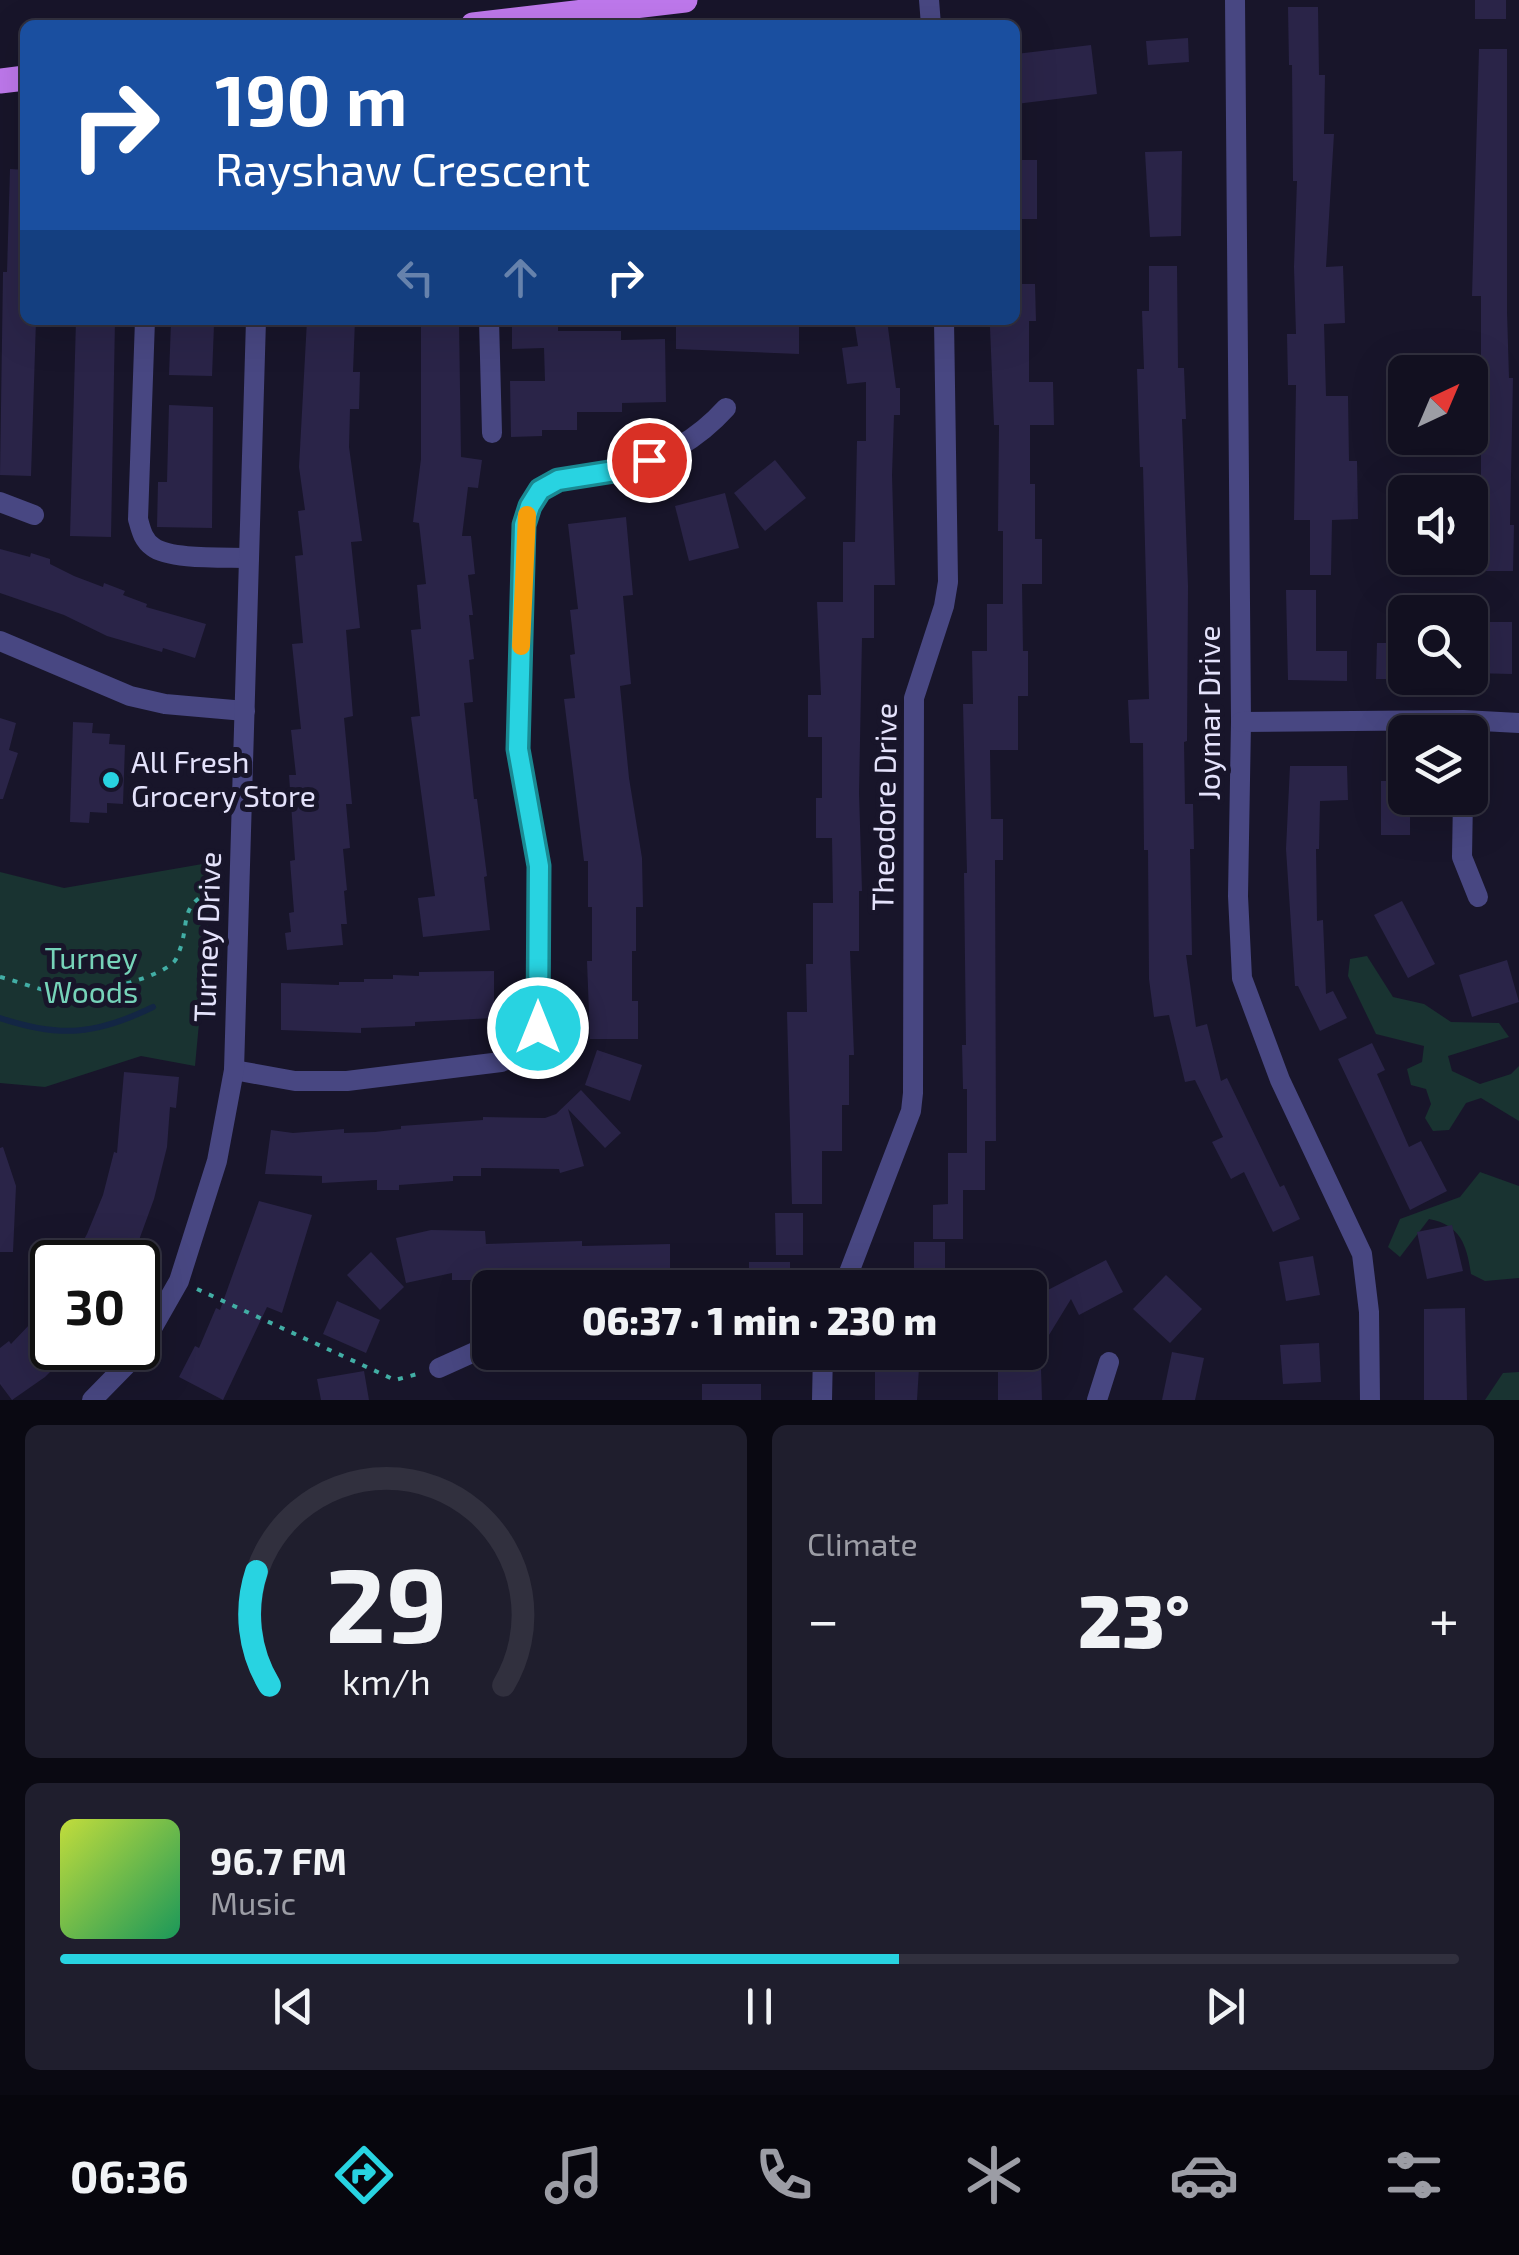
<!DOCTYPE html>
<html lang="en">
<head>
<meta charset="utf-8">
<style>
  body { margin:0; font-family:"Exo 2",sans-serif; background:#1f1e2d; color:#f1f3f6; height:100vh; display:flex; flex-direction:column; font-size:38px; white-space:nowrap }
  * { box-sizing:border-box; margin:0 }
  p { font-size:32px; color:#9c9da5 }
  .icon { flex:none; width:55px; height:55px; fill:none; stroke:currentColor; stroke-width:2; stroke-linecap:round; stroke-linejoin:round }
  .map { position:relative; height:1400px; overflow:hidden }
  .details { display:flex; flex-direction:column; gap:25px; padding:25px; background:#0a0912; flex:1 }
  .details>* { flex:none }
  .top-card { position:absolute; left:20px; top:20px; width:1000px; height:305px; border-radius:15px; box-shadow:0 10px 40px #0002,0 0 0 2px #31303e; background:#1a4fa0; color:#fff; overflow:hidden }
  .needle { width:65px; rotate:44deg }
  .buttons { position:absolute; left:1388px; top:355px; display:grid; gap:20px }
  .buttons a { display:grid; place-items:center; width:100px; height:100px; border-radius:15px; background:#121020; box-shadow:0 10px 40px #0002,0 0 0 2px #31303e; font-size:50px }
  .speed { position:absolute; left:30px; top:1240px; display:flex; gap:20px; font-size:50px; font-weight:700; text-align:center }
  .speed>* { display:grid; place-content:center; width:130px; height:130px; border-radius:50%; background:#121020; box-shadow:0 10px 40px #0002,0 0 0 2px #31303e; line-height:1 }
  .speed .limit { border:5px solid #111; border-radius:15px; background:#fff; color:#111 }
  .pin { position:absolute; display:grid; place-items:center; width:85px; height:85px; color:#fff; margin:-42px; border:5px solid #fff; border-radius:50%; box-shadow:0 2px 10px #0007 }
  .me { position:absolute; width:110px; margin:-55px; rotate:0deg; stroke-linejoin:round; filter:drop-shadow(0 0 8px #0008) }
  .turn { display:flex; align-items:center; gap:35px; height:210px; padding:0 30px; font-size:45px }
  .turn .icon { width:130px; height:130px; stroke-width:2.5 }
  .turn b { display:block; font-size:70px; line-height:85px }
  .lanes { display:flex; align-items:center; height:95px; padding:0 30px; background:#0003; justify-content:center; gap:50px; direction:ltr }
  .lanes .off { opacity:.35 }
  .big { font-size:75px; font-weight:800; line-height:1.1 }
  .details .tile { flex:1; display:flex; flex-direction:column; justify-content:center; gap:15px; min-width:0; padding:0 35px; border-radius:15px; background:#1f1e2d }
  .details .dial { align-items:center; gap:0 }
  .dial svg { height:260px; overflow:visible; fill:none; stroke:#31303e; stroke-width:7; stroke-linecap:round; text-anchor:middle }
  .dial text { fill:#f1f3f6; stroke:none }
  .song { display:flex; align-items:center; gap:30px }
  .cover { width:120px; height:120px; border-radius:15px; background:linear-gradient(135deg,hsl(70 70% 55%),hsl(150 70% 35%)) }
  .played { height:10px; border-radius:5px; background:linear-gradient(90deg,#28d3e1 60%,#31303e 60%) }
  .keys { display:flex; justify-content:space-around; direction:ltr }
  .heat { display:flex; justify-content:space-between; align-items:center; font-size:55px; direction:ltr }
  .details .tiles { flex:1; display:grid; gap:25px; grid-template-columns:1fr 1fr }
  .tile:last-child { grid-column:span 2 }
  .trip { position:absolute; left:472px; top:1270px; width:575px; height:100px; border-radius:15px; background:#121020; box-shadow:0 10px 40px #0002,0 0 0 2px #31303e; font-weight:800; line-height:100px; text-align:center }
  .tab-bar { display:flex; height:160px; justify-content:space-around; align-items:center; background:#07060d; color:#9c9da5 }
  .tab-bar .icon { width:70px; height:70px }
  .tab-bar .active { color:#28d3e1 }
  .tab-bar b { font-size:45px; color:#f1f3f6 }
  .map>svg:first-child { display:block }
</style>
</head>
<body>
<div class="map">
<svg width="1519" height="1400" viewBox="0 0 1519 1400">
  <rect width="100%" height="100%" fill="#18152a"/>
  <!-- green -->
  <g fill="#193331">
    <polygon points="214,862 195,1066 141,1056 45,1087 0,1083 0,872 64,888"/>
    <polygon points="1367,956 1393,997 1424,1004 1451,1022 1499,1023 1509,1037 1448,1056 1452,1071 1480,1084 1511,1074 1519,1066 1519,1121 1481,1098 1466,1103 1449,1130 1433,1131 1425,1118 1431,1104 1426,1089 1411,1085 1407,1069 1422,1062 1424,1046 1376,1034 1348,976 1350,959"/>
    <path d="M1480 1172 1519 1186V1278L1485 1281 1471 1274C1467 1246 1461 1225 1429 1219L1400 1257 1388 1247 1400 1219 1460 1197Z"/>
    <polygon points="1519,1372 1519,1400 1485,1400 1503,1373"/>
  </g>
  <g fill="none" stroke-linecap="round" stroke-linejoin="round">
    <!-- stream -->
    <path stroke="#132644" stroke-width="6" d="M0 1018C60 1038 96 1035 153 1007"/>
  </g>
  <!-- building -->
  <g fill="#2a2448">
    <rect x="1475" y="0" width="31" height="19"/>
    <polygon points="1288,7 1318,7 1319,75 1325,75 1324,134 1334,134 1326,267 1343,266 1345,323 1324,324 1326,396 1348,396 1349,461 1357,461 1358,519 1332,520 1331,575 1310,575 1310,520 1294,520 1296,385 1288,385 1287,334 1296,334 1294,267 1297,181 1293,181 1292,65 1289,65"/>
    <polygon points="1188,38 1189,62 1148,65 1146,41"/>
    <polygon points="1091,45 1097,94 1015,104 1015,54"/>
    <polygon points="1479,49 1507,49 1507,312 1509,378 1513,378 1510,525 1514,525 1513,571 1477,571 1477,524 1481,524 1481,296 1472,296"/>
    <polygon points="1182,151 1181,236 1150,237 1145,152"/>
    <rect x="1015" y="160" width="22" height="59"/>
    <polygon points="10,169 25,170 25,320 36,320 31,476 0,475 3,272 7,272"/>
    <polygon points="1149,266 1177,266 1178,368 1184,368 1186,419 1182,419 1188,586 1187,741 1184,742 1185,804 1193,804 1194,849 1190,849 1192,955 1186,955 1196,1027 1207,1024 1221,1081 1227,1078 1280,1187 1284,1185 1300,1219 1273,1232 1244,1172 1231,1179 1212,1142 1223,1137 1195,1080 1185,1082 1169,1015 1154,1017 1149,979 1148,850 1144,850 1143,743 1130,743 1128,700 1149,699 1143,467 1140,467 1137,369 1144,369 1142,311 1149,311"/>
    <polygon points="1015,284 1035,284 1036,321 1029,321 1029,382 1053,382 1054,425 1030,425 1030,484 1035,484 1035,539 1042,539 1042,584 1022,584 1023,651 1028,651 1028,696 1018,696 1018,750 990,750 991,819 1003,819 1003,860 995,860 996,1141 985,1141 985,1190 963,1190 963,1239 933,1239 933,1205 948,1204 948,1153 967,1153 967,1089 963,1089 962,1045 966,1045 964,873 967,873 963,704 973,704 972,651 987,651 987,604 1003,604 1003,531 998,531 999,425 994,425 990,327 996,327 996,320 1015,320"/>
    <polygon points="76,320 115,320 111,537 70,536"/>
    <polygon points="307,320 355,320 353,372 360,372 359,409 350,409 349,447 362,541 351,542 360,628 346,630 353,716 344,718 352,804 346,804 350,848 343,849 347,890 344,891 347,924 341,924 343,945 287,950 285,933 291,932 289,913 294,912 290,861 295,860 289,775 296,775 291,730 301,729 292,644 303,643 295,556 303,555 298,511 305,510 299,467"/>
    <polygon points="512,320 558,320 558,331 621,331 621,340 665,339 666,402 622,403 622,412 577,412 577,430 542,430 542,436 511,437 510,381 545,381 544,348 512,349"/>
    <polygon points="676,320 799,320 799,354 676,349"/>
    <polygon points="854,320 887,320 896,388 900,388 900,415 894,415 892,475 895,585 874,585 874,638 862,638 859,793 862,891 859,891 859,951 850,951 854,1055 849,1055 849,1105 842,1105 842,1151 822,1151 822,1204 792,1204 787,1012 807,1012 806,964 813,964 813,903 833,903 832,838 816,838 816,798 822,798 822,737 808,737 808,695 821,695 817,602 843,602 843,542 855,542 857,441 866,441 866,382 847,384 842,348 858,346"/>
    <polygon points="459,321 461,457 482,460 478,488 468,487 462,536 471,536 475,574 468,575 473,615 469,615 474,659 469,660 473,702 464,703 474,799 477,799 487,876 484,877 490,930 423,937 418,898 435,896 411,717 420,716 411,630 421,629 417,585 426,584 419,523 413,522 421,459 421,322"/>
    <polygon points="171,323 214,325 212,376 169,375"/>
    <polygon points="169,405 213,407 212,528 157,527 158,482 167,482"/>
    <polygon points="775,460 806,498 765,531 734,493"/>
    <polygon points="725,493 739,548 689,561 675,506"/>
    <polygon points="626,517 633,595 623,596 631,684 620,686 629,778 642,858 643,907 636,907 636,951 632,951 632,1001 638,1001 638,1039 590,1039 587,961 592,961 592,907 588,907 588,861 584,861 564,699 575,698 570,655 575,654 570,610 578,609 568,524"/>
    <polygon points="0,549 30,557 31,553 50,559 50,564 74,576 103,587 104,583 125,591 123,595 147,604 146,607 206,624 195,658 163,648 162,652 107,636 64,615 0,593"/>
    <polygon points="1286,590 1316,590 1316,651 1347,651 1347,681 1288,680"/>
    <polygon points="1482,622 1512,622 1512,674 1470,673 1470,641 1482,641"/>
    <polygon points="1377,643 1405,643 1405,679 1376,679"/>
    <polygon points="0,718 16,723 9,750 18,753 3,799 0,799"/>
    <polygon points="73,722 93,723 92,733 110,734 109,744 125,745 123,804 107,803 107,813 90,812 89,823 70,822"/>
    <polygon points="1290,766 1347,766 1348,800 1320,801 1319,849 1316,849 1317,921 1323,920 1326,994 1333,991 1347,1018 1320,1031 1298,986 1295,986 1286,849"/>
    <polygon points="1381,781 1405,781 1405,798 1410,798 1410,835 1381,835"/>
    <polygon points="1402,901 1435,964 1408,978 1374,915"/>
    <polygon points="1507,960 1519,1002 1472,1017 1459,975"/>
    <polygon points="494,971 494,1018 415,1022 415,1026 361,1028 361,1033 281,1030 281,983 339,985 339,982 364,982 364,979 393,979 393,975 419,976 419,972"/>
    <polygon points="1372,1043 1385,1070 1377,1074 1409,1147 1421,1141 1447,1191 1410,1210 1338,1059"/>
    <polygon points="597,1050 642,1065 630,1101 585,1085"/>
    <polygon points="124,1072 179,1077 176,1108 170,1107 167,1147 154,1199 131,1262 72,1262 87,1234 103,1195 114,1152 117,1153"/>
    <polygon points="581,1090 621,1133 605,1148 568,1109 584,1166 560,1173 559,1169 481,1168 481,1176 453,1176 453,1181 399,1185 399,1190 377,1190 377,1180 322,1183 322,1176 265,1174 271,1130 293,1133 344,1129 344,1133 375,1132 401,1129 401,1126 483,1120 483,1117 545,1118 556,1114"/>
    <polygon points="3,1147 16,1186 13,1252 0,1252 0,1148"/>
    <polygon points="259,1201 312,1215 282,1313 267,1307 223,1400 179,1377 195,1346 199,1348 216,1308 220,1310"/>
    <polygon points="775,1213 803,1213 803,1255 776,1255"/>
    <polygon points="1452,1225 1463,1271 1427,1279 1417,1232"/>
    <polygon points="431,1230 485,1231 486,1244 582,1241 582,1246 670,1244 670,1288 497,1288 497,1280 452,1280 452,1273 406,1283 396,1238"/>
    <rect x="914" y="1242" width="31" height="41"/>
    <polygon points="371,1252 404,1287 380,1310 347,1275"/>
    <polygon points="1313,1256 1320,1295 1286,1301 1279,1262"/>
    <polygon points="1106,1260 1123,1292 1079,1315 1071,1299 1030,1366 1030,1284 1044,1292"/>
    <rect x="749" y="1262" width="41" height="26"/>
    <polygon points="1166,1275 1202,1309 1170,1343 1133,1309"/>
    <polygon points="52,1301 52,1348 74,1348 45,1377 12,1400 0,1384 0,1348 9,1341 11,1344"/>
    <polygon points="337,1301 380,1320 366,1353 323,1334"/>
    <polygon points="1465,1308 1467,1400 1424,1400 1424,1309"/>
    <polygon points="1319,1343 1321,1382 1283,1384 1280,1345"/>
    <polygon points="875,1352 920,1352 917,1400 875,1400"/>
    <polygon points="1172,1352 1204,1358 1195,1400 1162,1400"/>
    <polygon points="1041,1369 1042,1400 998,1400 998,1370"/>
    <polygon points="364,1371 369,1400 321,1400 317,1379"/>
    <rect x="702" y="1384" width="59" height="16"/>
  </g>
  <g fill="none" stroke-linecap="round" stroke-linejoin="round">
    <!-- path -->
    <g stroke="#42aea5" stroke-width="4" stroke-dasharray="5 8" stroke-linecap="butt">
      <path d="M0 977C20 982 40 990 60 994 81 997 166 978 176 959 194 921 172 907 222 885"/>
      <polyline points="197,1289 395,1380 421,1373"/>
    </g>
    <!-- minor -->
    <g stroke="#484782" stroke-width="20">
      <polyline points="929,0 931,25"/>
      <polyline points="1235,0 1241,722 1238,896 1242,978 1280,1080 1362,1254 1369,1312 1370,1400"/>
      <path d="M145 320 138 519C141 530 143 540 153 547 170 560 226 557 249 558"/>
      <polyline points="489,320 492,433"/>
      <polyline points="0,502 34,515"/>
      <polyline points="0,641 130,696 165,704 245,711"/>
      <polyline points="1241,722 1463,720 1519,723"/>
      <polyline points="1463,798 1462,857 1478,897"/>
      <path d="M234 1070 295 1081H347L501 1062C520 1055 529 1047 538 1028L539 865 518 749 525 525C528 513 531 499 540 490 559 472 597 476 622 470 664 458 697 440 726 408"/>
      <polyline points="843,1288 911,1111 913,1093 914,698 944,606 948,582 944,320"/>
      <polyline points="439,1368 490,1345"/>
      <polyline points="92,1400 138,1353 179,1281 217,1161 234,1070 256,320"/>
      <polyline points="822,1400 823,1352"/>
      <polyline points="1097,1400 1109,1362"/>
    </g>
    <!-- major -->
    <g stroke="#be78ec" stroke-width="25">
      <polyline points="473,25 685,0"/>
      <polyline points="0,81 25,78"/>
    </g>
  </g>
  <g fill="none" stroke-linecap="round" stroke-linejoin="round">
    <defs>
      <polyline id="route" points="538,1028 539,866 518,749 524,525 530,506 540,490 558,480 621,470 649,460"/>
    </defs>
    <!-- route casing -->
    <use href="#route" stroke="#1a8992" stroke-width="25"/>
    <!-- route -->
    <use href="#route" stroke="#28d3e1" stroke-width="18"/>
    <!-- slow -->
    <polyline stroke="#f59e0b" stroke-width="18" points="521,646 527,515"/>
  </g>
  <!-- markers -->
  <circle fill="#28d3e1" stroke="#18152a" stroke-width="4" cx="111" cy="780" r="10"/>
  <g text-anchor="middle" stroke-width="10" stroke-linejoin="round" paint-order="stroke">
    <!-- street labels -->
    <g font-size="30" fill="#e4e2fb" stroke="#18152a">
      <text transform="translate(1210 713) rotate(-90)" y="10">Joymar Drive</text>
      <text transform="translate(885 807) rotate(-89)" y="10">Theodore Drive</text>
      <text transform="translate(208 937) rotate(-88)" y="10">Turney Drive</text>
    </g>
    <!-- poi labels -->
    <g font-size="30" fill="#e4e2fb" stroke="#18152a" text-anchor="start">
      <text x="131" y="773">All Fresh<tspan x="131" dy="34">Grocery Store</tspan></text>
    </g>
    <!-- park labels -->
    <g font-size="30" fill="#76d3b9" stroke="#18152a">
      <text x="91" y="969">Turney<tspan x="91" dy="34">Woods</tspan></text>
    </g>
  </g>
</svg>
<div class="buttons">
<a><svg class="needle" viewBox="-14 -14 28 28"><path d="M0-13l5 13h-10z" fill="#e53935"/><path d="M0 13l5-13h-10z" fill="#9c9da5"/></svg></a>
<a><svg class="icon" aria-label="sound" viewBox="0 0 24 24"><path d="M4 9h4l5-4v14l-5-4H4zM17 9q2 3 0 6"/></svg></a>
<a><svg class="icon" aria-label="search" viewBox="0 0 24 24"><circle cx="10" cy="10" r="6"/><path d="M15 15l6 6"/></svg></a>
<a><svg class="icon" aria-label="layers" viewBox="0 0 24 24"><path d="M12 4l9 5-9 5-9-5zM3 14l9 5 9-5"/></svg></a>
</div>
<div class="speed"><div class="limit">30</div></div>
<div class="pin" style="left:649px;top:460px;background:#d93025"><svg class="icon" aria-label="arrive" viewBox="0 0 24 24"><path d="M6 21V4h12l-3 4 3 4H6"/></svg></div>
<svg class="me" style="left:538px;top:1028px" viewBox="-20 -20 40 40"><circle r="17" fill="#28d3e1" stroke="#fff" stroke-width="3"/><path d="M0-11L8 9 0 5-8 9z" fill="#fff"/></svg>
<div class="trip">06:37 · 1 min · 230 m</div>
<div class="top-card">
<div class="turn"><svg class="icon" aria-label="right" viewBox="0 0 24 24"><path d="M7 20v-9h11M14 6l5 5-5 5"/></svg><div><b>190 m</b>Rayshaw Crescent</div></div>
<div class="lanes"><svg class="icon off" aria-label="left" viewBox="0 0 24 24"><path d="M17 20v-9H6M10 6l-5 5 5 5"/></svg><svg class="icon off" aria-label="ahead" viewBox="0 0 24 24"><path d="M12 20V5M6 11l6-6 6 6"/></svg><svg class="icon" aria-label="right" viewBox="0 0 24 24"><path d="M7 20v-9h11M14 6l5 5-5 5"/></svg></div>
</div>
</div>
<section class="details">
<div class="tiles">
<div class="tile dial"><svg viewBox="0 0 100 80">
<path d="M14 69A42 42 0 1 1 86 69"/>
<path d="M14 69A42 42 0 0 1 10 34" stroke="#28d3e1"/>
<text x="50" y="56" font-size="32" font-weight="700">29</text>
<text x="50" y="72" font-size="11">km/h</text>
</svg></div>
<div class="tile"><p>Climate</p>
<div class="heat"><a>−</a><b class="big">23°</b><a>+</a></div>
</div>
<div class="tile">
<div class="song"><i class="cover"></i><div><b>96.7 FM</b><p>Music</p></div></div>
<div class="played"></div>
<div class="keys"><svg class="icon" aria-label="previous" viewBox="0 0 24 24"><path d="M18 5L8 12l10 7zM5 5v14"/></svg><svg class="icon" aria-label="pause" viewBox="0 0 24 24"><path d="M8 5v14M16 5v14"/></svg><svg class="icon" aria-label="next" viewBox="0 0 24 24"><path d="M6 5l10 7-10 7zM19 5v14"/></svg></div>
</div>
</div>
</section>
<nav class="tab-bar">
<b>06:36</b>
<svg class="icon active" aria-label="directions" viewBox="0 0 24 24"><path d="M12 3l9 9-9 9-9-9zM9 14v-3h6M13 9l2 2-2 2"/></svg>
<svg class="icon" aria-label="music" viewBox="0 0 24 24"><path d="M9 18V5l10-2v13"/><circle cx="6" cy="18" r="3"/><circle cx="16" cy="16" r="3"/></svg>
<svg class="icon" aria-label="phone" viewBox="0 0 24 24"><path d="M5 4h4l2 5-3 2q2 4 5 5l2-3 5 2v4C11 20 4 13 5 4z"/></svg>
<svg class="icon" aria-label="climate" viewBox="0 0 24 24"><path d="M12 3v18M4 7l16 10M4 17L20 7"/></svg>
<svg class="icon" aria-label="car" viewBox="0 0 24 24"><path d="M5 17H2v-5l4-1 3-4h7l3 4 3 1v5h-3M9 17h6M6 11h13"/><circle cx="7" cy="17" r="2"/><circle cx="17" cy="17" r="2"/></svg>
<svg class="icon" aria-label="filters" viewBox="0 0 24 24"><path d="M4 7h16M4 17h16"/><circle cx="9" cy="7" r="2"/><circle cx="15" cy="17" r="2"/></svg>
</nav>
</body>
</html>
